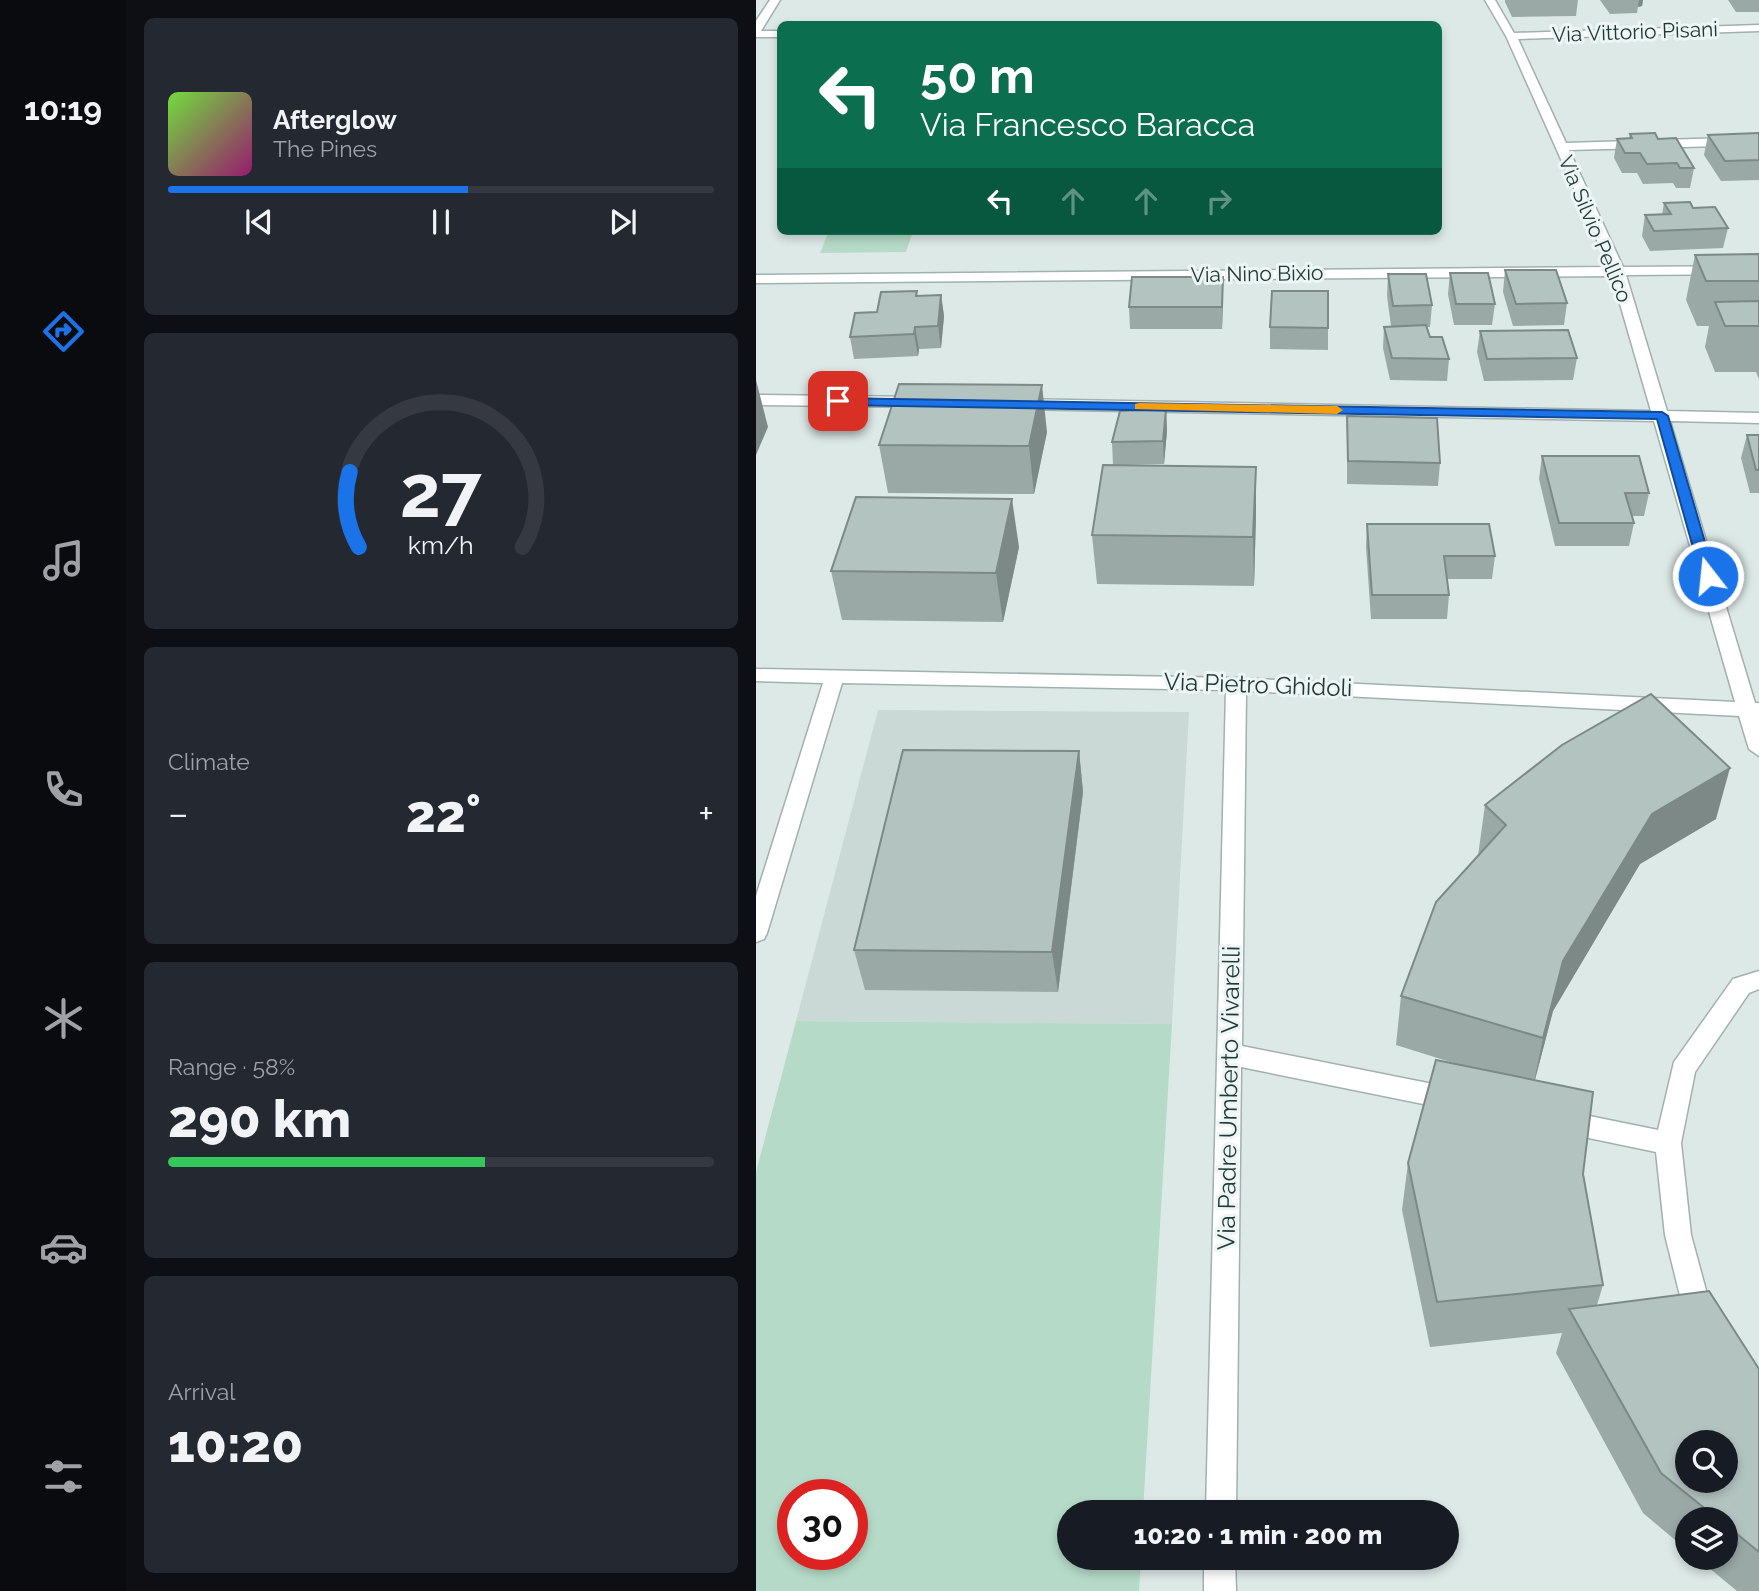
<!DOCTYPE html>
<html lang="en">
<head>
<meta charset="utf-8">
<style>
  body { margin:0; font-family:Raleway,sans-serif; background:#242831; color:#f1f3f6; height:100vh; display:flex; flex-direction:column; font-size:26px; white-space:nowrap }
  * { box-sizing:border-box; margin:0 }
  p { font-size:23px; color:#9ea1a6 }
  .icon { flex:none; width:38px; height:38px; fill:none; stroke:currentColor; stroke-width:2; stroke-linecap:round; stroke-linejoin:round }
  .map { position:relative; flex:1; overflow:hidden }
  .sheet { display:flex; flex-direction:column; gap:18px; padding:18px; background:#0d0f14; width:630px }
  .sheet>* { flex:none }
  .guide { position:absolute; left:21px; top:21px; width:665px; height:214px; border-radius:10px; box-shadow:0 4px 10px #0003; background:#0b6e4f; color:#fff; overflow:hidden }
  .controls { position:absolute; left:919px; top:1430px; display:grid; gap:14px }
  .controls a { display:grid; place-items:center; width:63px; height:63px; border-radius:50%; background:#171b24; box-shadow:0 4px 10px #0003; font-size:35px }
  .speed { position:absolute; left:21px; top:1479px; display:flex; gap:14px; font-size:35px; font-weight:700; text-align:center }
  .speed>* { display:grid; place-content:center; width:91px; height:91px; border-radius:50%; background:#171b24; box-shadow:0 4px 10px #0003; line-height:1 }
  .speed .limit { border:10px solid #d22; background:#fff; color:#111 }
  .pin { position:absolute; display:grid; place-items:center; width:60px; height:60px; color:#fff; margin:-30px; border-radius:14px; box-shadow:0 4px 10px #0006 }
  .me { position:absolute; width:77px; margin:-38px; rotate:344deg; stroke-linejoin:round; filter:drop-shadow(0 0 5px #0008) }
  .turn { display:flex; align-items:center; gap:24px; height:147px; padding:0 28px; font-size:32px }
  .turn .icon { width:91px; height:91px; stroke-width:2.5 }
  .turn b { display:block; font-size:49px; line-height:60px }
  .lanes { display:flex; align-items:center; height:66px; padding:0 28px; background:#0003; justify-content:center; gap:35px; direction:ltr }
  .lanes .off { opacity:.35 }
  .big { font-size:52px; font-weight:800; line-height:1.1 }
  .sheet .tile { flex:1; display:flex; flex-direction:column; justify-content:center; gap:10px; min-width:0; padding:0 24px; border-radius:10px; background:#242831 }
  .sheet .dial { align-items:center; gap:0 }
  .dial svg { height:182px; overflow:visible; fill:none; stroke:#363941; stroke-width:7; stroke-linecap:round; text-anchor:middle }
  .dial text { fill:#f1f3f6; stroke:none }
  .song { display:flex; align-items:center; gap:21px }
  .cover { width:84px; height:84px; border-radius:10px; background:linear-gradient(135deg,hsl(100 70% 55%),hsl(320 70% 35%)) }
  .played { height:7px; border-radius:4px; background:linear-gradient(90deg,#1a73e8 55%,#363941 55%) }
  .keys { display:flex; justify-content:space-around; direction:ltr }
  .heat { display:flex; justify-content:space-between; align-items:center; font-size:38px; direction:ltr }
  .charge { height:10px; border-radius:5px; background:linear-gradient(90deg,#34c759 58%,#363941 0) }
  .trip { position:absolute; left:301px; top:1500px; width:402px; height:70px; border-radius:35px; background:#171b24; box-shadow:0 4px 10px #0003; font-weight:800; line-height:70px; text-align:center }
  main { display:flex; flex:1; min-height:0 }
  .dock { display:flex; flex-direction:column; width:126px; justify-content:space-around; align-items:center; background:#090b0e; color:#9ea1a6 }
  .dock .icon { width:49px; height:49px }
  .dock .on { color:#1a73e8 }
  .dock b { font-size:32px; color:#f1f3f6 }
  .map>svg:first-child { display:block }
</style>
</head>
<body>
<main>
<nav class="dock">
<b>10:19</b>
<svg class="icon on" aria-label="directions" viewBox="0 0 24 24"><path d="M12 3l9 9-9 9-9-9zM9 14v-3h6M13 9l2 2-2 2"/></svg>
<svg class="icon" aria-label="music" viewBox="0 0 24 24"><path d="M9 18V5l10-2v13"/><circle cx="6" cy="18" r="3"/><circle cx="16" cy="16" r="3"/></svg>
<svg class="icon" aria-label="phone" viewBox="0 0 24 24"><path d="M5 4h4l2 5-3 2q2 4 5 5l2-3 5 2v4C11 20 4 13 5 4z"/></svg>
<svg class="icon" aria-label="climate" viewBox="0 0 24 24"><path d="M12 3v18M4 7l16 10M4 17L20 7"/></svg>
<svg class="icon" aria-label="car" viewBox="0 0 24 24"><path d="M5 17H2v-5l4-1 3-4h7l3 4 3 1v5h-3M9 17h6M6 11h13"/><circle cx="7" cy="17" r="2"/><circle cx="17" cy="17" r="2"/></svg>
<svg class="icon" aria-label="filters" viewBox="0 0 24 24"><path d="M4 7h16M4 17h16"/><circle cx="9" cy="7" r="2"/><circle cx="15" cy="17" r="2"/></svg>
</nav>
<section class="sheet">
<div class="tile">
<div class="song"><i class="cover"></i><div><b>Afterglow</b><p>The Pines</p></div></div>
<div class="played"></div>
<div class="keys"><svg class="icon" aria-label="previous" viewBox="0 0 24 24"><path d="M18 5L8 12l10 7zM5 5v14"/></svg><svg class="icon" aria-label="pause" viewBox="0 0 24 24"><path d="M8 5v14M16 5v14"/></svg><svg class="icon" aria-label="next" viewBox="0 0 24 24"><path d="M6 5l10 7-10 7zM19 5v14"/></svg></div>
</div>
<div class="tile dial"><svg viewBox="0 0 100 80">
<path d="M14 69A42 42 0 1 1 86 69"/>
<path d="M14 69A42 42 0 0 1 10 36" stroke="#1a73e8"/>
<text x="50" y="56" font-size="32" font-weight="700">27</text>
<text x="50" y="72" font-size="11">km/h</text>
</svg></div>
<div class="tile"><p>Climate</p>
<div class="heat"><a>−</a><b class="big">22°</b><a>+</a></div>
</div>
<div class="tile"><p>Range · 58%</p><b class="big">290 km</b><div class="charge"></div></div>
<div class="tile"><p>Arrival</p><b class="big">10:20</b></div>
</section>
<div class="map">
<svg width="1003" height="1591" viewBox="0 0 1003 1591">
  <rect width="100%" height="100%" fill="#dde9e7"/>
  <!-- built -->
  <polygon fill="#cbd9d6" points="122,710 433,712 416,1024 40,1021"/>
  <!-- green -->
  <g fill="#b5dbc8" fill-rule="evenodd">
    <polygon points="73,231 157,231 150,252 64,253"/>
    <path d="M40 1021 416 1024 387 1512H313V1558H385L383 1591H0V1172ZM37 1494H96V1554H37Z"/>
  </g>
  <g fill="none" stroke-linecap="round" stroke-linejoin="round">
    <defs>
      <g id="minor">
        <polygon points="14,0 24,0 5,31 24,31 24,37 0,37 0,21"/>
        <polygon points="729,0 739,0 758,33 1003,25 1003,31 762,39 810,143 1003,137 1003,145 813,150 867,267 1003,266 1003,274 870,275 911,411 1003,413 1003,423 914,421 999,703 1003,703 1003,756 993,749 983,716 490,691 486,1046 697,1088 706,1092 709,1099 706,1106 697,1110 485,1067 480,1512 450,1512 470,690 86,683 11,933 8,939 0,942 0,896 67,683 0,681 0,669 480,678 979,702 898,421 261,409 253,404 261,399 895,411 856,276 0,283 0,275 853,267 750,36"/>
        <polygon points="0,395 166,397 174,402 166,407 0,405"/>
        <polygon points="1003,971 1003,989 993,993 939,1072 925,1143 935,1235 958,1320 954,1329 944,1333 934,1329 930,1320 909,1235 900,1152 804,1132 795,1129 791,1121 795,1113 804,1110 902,1130 918,1062 977,979"/>
        <polygon points="448,1558 479,1558 480,1591 448,1591"/>
      </g>
    </defs>
    <!-- minor casing -->
    <use href="#minor" stroke="#a0b1af" stroke-width="3"/>
    <!-- minor -->
    <use href="#minor" fill="#fff" fill-rule="evenodd"/>
  </g>
  <!-- wall -->
  <g fill="#9aa9a5">
    <polygon points="749,0 822,0 820,16 756,17 749,2"/>
    <polygon points="844,0 887,0 886,6 882,7 881,13 854,14"/>
    <polygon points="972,0 1003,0 1003,12 980,12"/>
    <polygon points="1003,133 1003,180 965,181 948,155 952,135"/>
    <polygon points="874,134 902,139 938,168 934,188 920,188 917,183 887,184 881,173 866,173 858,158 861,139 873,138"/>
    <polygon points="908,203 937,208 972,228 967,248 894,251 886,236 889,215 906,215"/>
    <polygon points="1003,254 1003,379 1000,372 959,372 949,347 953,326 941,326 930,300 939,255"/>
    <polygon points="749,270 811,303 808,325 757,326 747,292"/>
    <polygon points="694,273 739,304 736,325 698,325 692,294"/>
    <polygon points="632,274 676,305 674,327 671,327 674,337 693,359 691,381 634,380 627,348 628,327 635,326 631,296"/>
    <polygon points="185,295 188,316 185,348 163,349 162,356 98,359 94,337 121,312 162,296"/>
    <polygon points="467,298 466,329 374,329 373,307"/>
    <polygon points="514,327 572,328 572,350 514,349"/>
    <polygon points="724,331 821,358 817,380 728,381 721,352"/>
    <polygon points="410,409 411,431 408,464 357,465 356,442"/>
    <polygon points="591,416 684,463 682,486 591,484"/>
    <polygon points="291,432 278,494 132,493 123,445"/>
    <polygon points="991,435 1003,435 1003,493 994,493 985,458"/>
    <polygon points="786,456 893,493 888,516 876,516 878,523 873,546 799,546 783,479"/>
    <polygon points="500,515 498,586 341,584 336,535"/>
    <polygon points="611,524 739,556 736,579 691,579 693,595 691,619 615,619 610,547"/>
    <polygon points="263,547 247,622 86,620 75,571"/>
    <polygon points="323,751 327,792 302,992 109,990 98,950"/>
    <polygon points="729,805 960,819 884,864 797,1011 779,1080 827,1174 847,1285 841,1305 1003,1369 1003,1591 981,1591 941,1558 970,1558 970,1519 931,1519 931,1550 887,1513 800,1353 806,1333 674,1347 646,1210 652,1163 704,1065 640,1045 645,996 722,856"/>
  </g>
  <!-- shaded-wall -->
  <g fill="#7d8986">
    <polygon points="883,0 887,0 886,6 882,7"/>
    <polygon points="467,277 467,298 466,329 466,307"/>
    <polygon points="185,295 188,316 185,348 182,326"/>
    <polygon points="159,327 163,349 162,356 158,334"/>
    <polygon points="0,380 12,427 0,455"/>
    <polygon points="286,385 291,432 278,494 273,446"/>
    <polygon points="410,409 411,431 408,464 407,441"/>
    <polygon points="500,467 500,515 498,586 497,537"/>
    <polygon points="256,499 263,547 247,622 240,573"/>
    <polygon points="323,751 327,792 302,992 296,952"/>
    <polygon points="974,768 960,819 884,864 797,1011 777,1087 787,1038 807,961 896,814"/>
  </g>
  <!-- building -->
  <g fill="#b3c4c0" stroke="#7d8986" stroke-width="2" fill-rule="evenodd">
    <polygon points="899,133 902,139 920,138 938,168 924,168 921,163 891,164 884,153 869,153 861,139 876,138 874,134"/>
    <polygon points="1003,133 1003,160 969,161 952,135"/>
    <polygon points="934,202 937,208 959,207 972,228 898,231 889,215 915,214 908,203"/>
    <polygon points="1003,254 1003,281 950,281 939,255"/>
    <polygon points="749,270 800,270 811,303 760,304"/>
    <polygon points="694,273 732,273 739,304 700,304"/>
    <polygon points="632,274 670,274 676,305 637,306"/>
    <polygon points="376,277 467,277 466,307 373,307"/>
    <polygon points="161,291 160,296 185,295 182,326 159,327 158,334 94,337 99,313 121,312 125,292"/>
    <polygon points="516,291 572,291 572,328 514,327"/>
    <polygon points="1003,301 1003,326 969,326 959,302"/>
    <polygon points="670,325 674,337 686,337 693,359 636,358 628,327"/>
    <polygon points="812,330 821,358 731,359 724,331"/>
    <polygon points="143,384 286,385 273,446 123,445"/>
    <polygon points="410,409 407,441 356,442 364,411"/>
    <polygon points="591,416 681,418 684,463 592,461"/>
    <polygon points="991,435 1003,435 1003,470 1000,470"/>
    <polygon points="786,456 883,456 893,493 869,493 878,523 803,523"/>
    <polygon points="347,465 500,467 497,537 336,535"/>
    <polygon points="100,497 256,499 240,573 75,571"/>
    <polygon points="611,524 733,524 739,556 688,556 693,595 616,595"/>
    <polygon points="895,694 974,768 896,814 807,961 787,1038 645,996 680,902 750,825 729,805 806,745"/>
    <polygon points="147,750 323,751 296,952 98,950"/>
    <polygon points="680,1060 837,1092 827,1174 847,1285 681,1302 652,1163"/>
    <path d="M953 1291 1003 1369V1552L970 1525V1519H962L905 1473 813 1309ZM931 1442H970V1480H931Z"/>
  </g>
  <!-- route -->
  <polygon fill="#1a73e8" stroke="#114b97" stroke-width="2" points="78,398 906,412 912,416 959,576 952,580 945,576 901,419 82,405 76,401"/>
  <!-- slow -->
  <polygon fill="#f59e0b" points="383,403 581,406 587,410 581,414 379,409 379,404"/>
  <g text-anchor="middle" stroke-width="6" stroke-linejoin="round" paint-order="stroke">
    <!-- far-street labels -->
    <g font-size="21" fill="#1f3937" stroke="#edf6f4">
      <text transform="translate(879 32) rotate(-2)" y="7">Via Vittorio Pisani</text>
      <text transform="translate(839 229) rotate(67)" y="7">Via Silvio Pellico</text>
      <text transform="translate(501 274) rotate(-1)" y="7">Via Nino Bixio</text>
    </g>
    <!-- street labels -->
    <g font-size="24" fill="#1f3937" stroke="#edf6f4">
      <text transform="translate(502 685) rotate(2)" y="8">Via Pietro Ghidoli</text>
      <text transform="translate(473 1098) rotate(-89)" y="8">Via Padre Umberto Vivarelli</text>
    </g>
  </g>
</svg>
<div class="controls">
<a><svg class="icon" aria-label="search" viewBox="0 0 24 24"><circle cx="10" cy="10" r="6"/><path d="M15 15l6 6"/></svg></a>
<a><svg class="icon" aria-label="layers" viewBox="0 0 24 24"><path d="M12 4l9 5-9 5-9-5zM3 14l9 5 9-5"/></svg></a>
</div>
<div class="speed"><div class="limit">30</div></div>
<div class="pin" style="left:82px;top:401px;background:#d93025"><svg class="icon" aria-label="arrive" viewBox="0 0 24 24"><path d="M6 21V4h12l-3 4 3 4H6"/></svg></div>
<svg class="me" style="left:952px;top:576px" viewBox="-20 -20 40 40"><circle r="17" fill="#1a73e8" stroke="#fff" stroke-width="3"/><path d="M0-11L8 9 0 5-8 9z" fill="#fff"/></svg>
<div class="trip">10:20 · 1 min · 200 m</div>
<div class="guide">
<div class="turn"><svg class="icon" aria-label="left" viewBox="0 0 24 24"><path d="M17 20v-9H6M10 6l-5 5 5 5"/></svg><div><b>50 m</b>Via Francesco Baracca</div></div>
<div class="lanes"><svg class="icon" aria-label="left" viewBox="0 0 24 24"><path d="M17 20v-9H6M10 6l-5 5 5 5"/></svg><svg class="icon off" aria-label="ahead" viewBox="0 0 24 24"><path d="M12 20V5M6 11l6-6 6 6"/></svg><svg class="icon off" aria-label="ahead" viewBox="0 0 24 24"><path d="M12 20V5M6 11l6-6 6 6"/></svg><svg class="icon off" aria-label="right" viewBox="0 0 24 24"><path d="M7 20v-9h11M14 6l5 5-5 5"/></svg></div>
</div>
</div>
</main>
</body>
</html>
